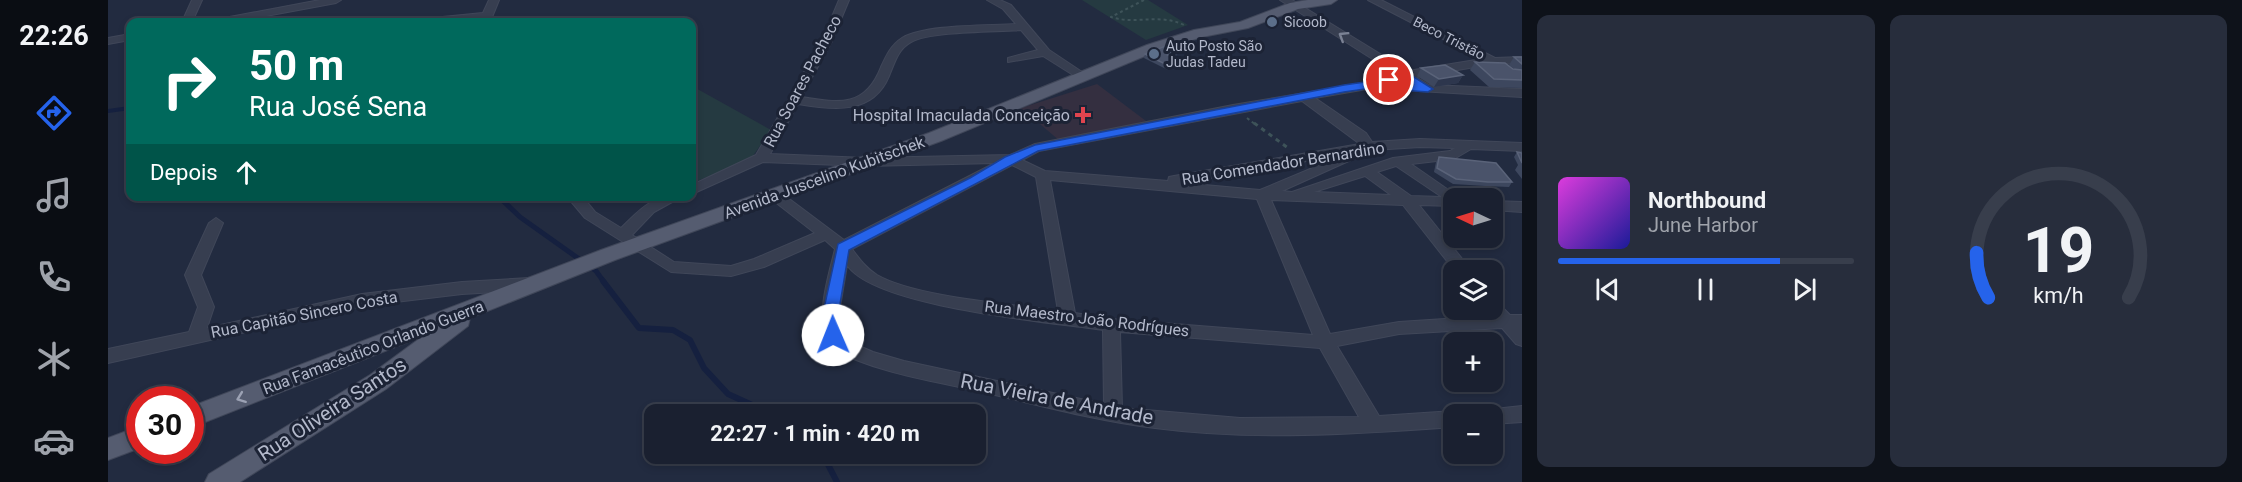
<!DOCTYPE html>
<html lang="pt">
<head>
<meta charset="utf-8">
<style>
  body { margin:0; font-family:Roboto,sans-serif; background:#272d3c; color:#f1f3f6; height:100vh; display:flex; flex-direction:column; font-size:22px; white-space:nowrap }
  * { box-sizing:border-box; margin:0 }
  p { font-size:20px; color:#9fa3ab }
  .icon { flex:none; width:33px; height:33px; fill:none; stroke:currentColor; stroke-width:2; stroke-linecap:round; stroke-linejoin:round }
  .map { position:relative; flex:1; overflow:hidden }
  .side { display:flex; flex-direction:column; gap:15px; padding:15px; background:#0e121a; width:720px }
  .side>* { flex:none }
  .guide { position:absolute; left:18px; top:18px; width:570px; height:183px; border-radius:12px; box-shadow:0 3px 9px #0003,0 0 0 2px #383e4c; background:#00695c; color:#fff; overflow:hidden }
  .needle { width:39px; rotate:274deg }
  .controls { position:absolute; left:1335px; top:188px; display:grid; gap:12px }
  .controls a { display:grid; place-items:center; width:60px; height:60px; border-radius:12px; background:#1a2030; box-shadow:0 3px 9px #0003,0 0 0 2px #383e4c; font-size:30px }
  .speed { position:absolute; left:18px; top:386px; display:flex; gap:12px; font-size:30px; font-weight:700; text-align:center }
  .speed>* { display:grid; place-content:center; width:78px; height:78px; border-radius:50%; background:#1a2030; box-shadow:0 3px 9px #0003,0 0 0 2px #383e4c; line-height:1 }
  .speed .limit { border:9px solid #d22; background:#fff; color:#111 }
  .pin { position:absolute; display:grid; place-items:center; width:51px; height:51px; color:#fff; margin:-26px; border:3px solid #fff; border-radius:50%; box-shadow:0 2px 6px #0007 }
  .me { position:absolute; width:66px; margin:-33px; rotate:359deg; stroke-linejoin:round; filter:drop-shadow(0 0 4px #0008) }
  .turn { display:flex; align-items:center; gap:21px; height:126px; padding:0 24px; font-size:27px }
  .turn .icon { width:78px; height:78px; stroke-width:2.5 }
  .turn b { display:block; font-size:42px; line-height:51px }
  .then { display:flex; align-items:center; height:57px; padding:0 24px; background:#0003; gap:12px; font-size:22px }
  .side .tile { flex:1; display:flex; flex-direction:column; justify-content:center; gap:9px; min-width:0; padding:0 21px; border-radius:12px; background:#272d3c }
  .side .dial { align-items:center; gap:0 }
  .dial svg { height:156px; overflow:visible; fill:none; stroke:#383e4c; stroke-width:7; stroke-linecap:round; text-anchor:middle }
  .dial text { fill:#f1f3f6; stroke:none }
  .song { display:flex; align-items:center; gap:18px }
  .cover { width:72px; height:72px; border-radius:9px; background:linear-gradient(135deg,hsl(300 70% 55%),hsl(240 70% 35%)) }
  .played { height:6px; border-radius:3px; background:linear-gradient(90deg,#2563eb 75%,#383e4c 75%) }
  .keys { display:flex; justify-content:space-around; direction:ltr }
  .side .tiles { flex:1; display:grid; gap:15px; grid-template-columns:repeat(2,1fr) }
  .trip { position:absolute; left:536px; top:404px; width:342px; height:60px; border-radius:12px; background:#1a2030; box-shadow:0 3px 9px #0003,0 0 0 2px #383e4c; font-weight:700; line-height:60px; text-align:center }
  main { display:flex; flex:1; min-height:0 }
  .dock { display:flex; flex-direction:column; width:108px; justify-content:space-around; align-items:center; background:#0a0d13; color:#9fa3ab }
  .dock .icon { width:42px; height:42px }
  .dock .on { color:#2563eb }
  .dock b { font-size:27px; color:#f1f3f6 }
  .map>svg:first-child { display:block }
</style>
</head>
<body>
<main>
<nav class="dock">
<b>22:26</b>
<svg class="icon on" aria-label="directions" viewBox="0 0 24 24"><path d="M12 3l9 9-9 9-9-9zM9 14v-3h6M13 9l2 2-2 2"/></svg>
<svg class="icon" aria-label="music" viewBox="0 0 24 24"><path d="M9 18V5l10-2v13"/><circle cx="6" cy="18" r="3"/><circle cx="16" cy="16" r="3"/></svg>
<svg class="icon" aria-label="phone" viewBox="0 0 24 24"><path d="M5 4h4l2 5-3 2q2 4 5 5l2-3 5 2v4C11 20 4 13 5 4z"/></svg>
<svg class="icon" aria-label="climate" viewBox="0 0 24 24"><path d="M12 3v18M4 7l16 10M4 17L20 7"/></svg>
<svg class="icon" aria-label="car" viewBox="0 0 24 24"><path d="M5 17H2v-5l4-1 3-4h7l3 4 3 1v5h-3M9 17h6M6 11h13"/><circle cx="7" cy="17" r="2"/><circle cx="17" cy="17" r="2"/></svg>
</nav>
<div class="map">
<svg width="1414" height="482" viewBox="0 0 1414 482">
  <rect width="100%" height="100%" fill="#222b40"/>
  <!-- medical -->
  <polygon fill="#342f40" points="989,84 1038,121 952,141 913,108"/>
  <!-- green -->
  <g fill="#253a41">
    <polygon points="974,0 1040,0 1080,25 1038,40"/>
    <polygon points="584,86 663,130 642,160 584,183"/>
  </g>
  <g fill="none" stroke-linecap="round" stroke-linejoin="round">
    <!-- stream-far2 -->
    <polyline stroke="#15203f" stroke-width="4" points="0,111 22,108"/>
    <!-- stream-far1 -->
    <polyline stroke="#15203f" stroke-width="5" points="390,196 412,217 488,271 496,282"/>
    <!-- stream -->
    <g stroke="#15203f" stroke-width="6">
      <polyline points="495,281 531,328 565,330 582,340 596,368 620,394 664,414"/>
      <polyline points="714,453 729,482"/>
    </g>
    <defs>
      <g id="minor">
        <polygon points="84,0 94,0 84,22 74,22"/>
        <polygon points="212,0 233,0 228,3 125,22 106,22 111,19"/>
        <polygon points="381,0 391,0 382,22 372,22 373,20 309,22 314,19 375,13"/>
        <path d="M731 0H741L723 43 693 97C731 103 757 108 773 67 778 56 783 45 794 38 817 24 880 26 908 24L895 9 879 0H892L903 5 941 50 980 76 978 78H970L935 56 900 62V58L930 50 913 30C888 32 823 31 803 42 790 49 787 62 781 76 765 115 725 110 690 104L662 154 758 158 902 155 927 144 1125 105 1263 82 1288 74 1172 0H1184L1300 71 1374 59 1260 0H1273L1387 58 1414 57V63L1385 64 1308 77 1321 85 1414 89V97L1276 89 1271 87 1207 98 1258 133 1264 142 1312 139 1414 143V151L1363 149 1346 159 1303 164 1352 198H1346V206L1311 205 1363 270H1346L1295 205 1163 200 1222 334 1291 322 1383 316 1377 309H1384V301L1390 303 1402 315H1414V346L1408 344 1394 328 1291 334 1229 346 1271 416 1346 411 1353 414H1346V427C1246 434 1146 441 1047 428 988 421 931 405 874 392 822 380 769 373 722 348 706 318 720 279 727 249L717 240 656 267 623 276 563 272 477 218 461 199 459 196H474L487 212 513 228C535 207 542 196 575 196L546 212 524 235 566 262 623 266 646 259 707 233 662 198 660 195 662 192H672L736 240 887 163 758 166 655 162 584 194V185L648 155 713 43ZM1296 79 1304 84 1284 83ZM1194 101 1252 144 1066 176 1061 177 1060 181 937 171 914 160 931 151ZM1312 147 1347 148 1342 151 1285 158 1184 192 1174 191 1265 150ZM1238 154 1152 190 1074 183ZM904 165 928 177 950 311C903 304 807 297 769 275 758 268 752 260 744 249ZM1288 166 1334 197 1303 196 1269 172ZM1257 176 1283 195 1206 192ZM942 180 1149 199 1205 335 1003 319 967 313ZM739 265C767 307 941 322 995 330L996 404 796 361 765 352 735 339 732 307ZM1012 332 1212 348 1251 417 1132 418 1014 408Z"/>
        <polygon points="22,34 22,40 0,44 0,38"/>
        <polygon points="1384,201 1414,202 1414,212 1384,210"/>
        <polygon points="108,218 115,223 93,275 106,307 99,328 254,294 354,282 421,278 427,280 429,284 427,288 421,290 354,294 254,306 0,363 0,349 81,332 90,307 77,275 101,223"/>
        <polygon points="1414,406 1414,422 1384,424 1384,414 1376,414 1377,410"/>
      </g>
      <g id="major">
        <polygon points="1200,0 1229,0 1223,4 1190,9 1140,28 1094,37 1049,51 833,141 507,260 362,318 360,326 278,389 132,482 97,482 101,474 262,375 315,336 82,428 82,407 493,250 821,133 1039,45 1086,30 1132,22 1182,3"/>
        <polygon points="32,426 32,448 0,460 0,438"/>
      </g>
    </defs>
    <!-- minor casing -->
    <use href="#minor" stroke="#404759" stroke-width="2"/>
    <!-- major casing -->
    <use href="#major" stroke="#404759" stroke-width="2"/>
    <!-- path-far1 -->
    <g stroke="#3e5359" stroke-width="2" stroke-dasharray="3 3" stroke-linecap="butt">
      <path d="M1036 0 1003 17C1027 25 1052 13 1076 25"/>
      <polyline points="1139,118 1148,125"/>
    </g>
    <!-- path -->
    <polyline stroke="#3e5359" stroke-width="3" stroke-dasharray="4.5 4.5" stroke-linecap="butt" points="1146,123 1180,148"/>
    <!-- minor -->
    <use href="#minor" fill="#373e50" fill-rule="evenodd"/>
    <!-- major -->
    <use href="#major" fill="#555c70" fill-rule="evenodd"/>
  </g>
  <!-- wall -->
  <g fill="#3d475e">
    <polygon points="1037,54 1069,55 1064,57 1072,65 1060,70 1036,58"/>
    <polygon points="1406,57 1414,57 1414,88 1381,87 1362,70 1367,62 1406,69 1401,65"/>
    <polygon points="1313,68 1355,75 1350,83 1326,87 1309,76"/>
    <polygon points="1409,152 1414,153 1414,179 1407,170 1410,165 1406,157"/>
    <polygon points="1331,157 1404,182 1401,187 1377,186 1345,184 1326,172 1328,162"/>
  </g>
  <!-- shaded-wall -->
  <g fill="#2d364d">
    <polygon points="1071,51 1069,55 1059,59 1060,55"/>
    <polygon points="1073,61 1072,65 1060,70 1061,66"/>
    <polygon points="1355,75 1350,83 1326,87 1331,79"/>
  </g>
  <!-- building -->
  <g fill="#4a536a" stroke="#5a6379" stroke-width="1.5">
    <polygon points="1060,45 1071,51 1060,55 1073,61 1061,66 1037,54"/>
    <polygon points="1406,57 1414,57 1414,64"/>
    <polygon points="1367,62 1397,63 1405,69 1414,70 1414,80 1386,79"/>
    <polygon points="1337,65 1355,75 1331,79 1313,68"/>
    <polygon points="1409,152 1414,153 1414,163"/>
    <polygon points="1331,157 1388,163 1404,182 1380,182 1348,179 1329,168"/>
  </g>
  <!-- one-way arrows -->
  <defs><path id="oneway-chevron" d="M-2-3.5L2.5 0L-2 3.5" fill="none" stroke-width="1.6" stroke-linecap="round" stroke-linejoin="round" transform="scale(1.5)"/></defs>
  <use stroke="#7b8294" href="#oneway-chevron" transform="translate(1235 36) rotate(-148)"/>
  <use stroke="#9ca2b4" href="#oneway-chevron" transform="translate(133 398) rotate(159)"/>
  <!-- route -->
  <path fill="#2563eb" stroke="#184099" stroke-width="1.5" fill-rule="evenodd" d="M1298 72 1325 89 1320 92 1264 88 1236 92 930 151 741 250 732 304V335L725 341 717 335V304L730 244 862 178 897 157 927 145 1236 85 1264 81 1279 83 1275 80 1277 78ZM1296 79 1306 85 1281 83Z"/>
  <!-- markers -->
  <g fill="#5c6f8a" stroke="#1c2335" stroke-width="2">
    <circle cx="1164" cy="22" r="6"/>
    <circle cx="1046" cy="54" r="6"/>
  </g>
  <path fill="#e0444e" stroke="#1c2335" stroke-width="2" d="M972 106h6v6h6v6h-6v6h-6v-6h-6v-6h6z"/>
  <g text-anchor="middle" stroke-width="6" stroke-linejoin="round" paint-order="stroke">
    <!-- far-poi labels -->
    <g font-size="14" fill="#b3b9cb" stroke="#1c2335" text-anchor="start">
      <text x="1176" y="27">Sicoob</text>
      <text x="1058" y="51">Auto Posto São<tspan x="1058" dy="16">Judas Tadeu</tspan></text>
    </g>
    <!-- far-street labels -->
    <g font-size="14" fill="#b3b9cb" stroke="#1c2335">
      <text transform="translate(1341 38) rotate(27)" y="5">Beco Tristão</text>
    </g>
    <!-- street labels -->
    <g font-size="16" fill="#b3b9cb" stroke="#1c2335">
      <text transform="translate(694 81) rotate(-62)" y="6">Rua Soares Pacheco</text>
      <text transform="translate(1175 163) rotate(-9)" y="6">Rua Comendador Bernardino</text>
      <text transform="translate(716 177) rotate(-20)" y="6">Avenida Juscelino Kubitschek</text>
      <text transform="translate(196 314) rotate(-11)" y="6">Rua Capitão Sincero Costa</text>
      <text transform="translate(979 318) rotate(7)" y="6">Rua Maestro João Rodrígues</text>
      <text transform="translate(265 347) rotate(-21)" y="6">Rua Famacêutico Orlando Guerra</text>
    </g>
    <!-- poi labels -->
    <g font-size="16" fill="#b3b9cb" stroke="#1c2335" text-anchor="end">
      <text x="962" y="121">Hospital Imaculada Conceição</text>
    </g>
    <!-- near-street labels -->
    <g font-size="20" fill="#b3b9cb" stroke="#1c2335">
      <text transform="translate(949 399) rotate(11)" y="7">Rua Vieira de Andrade</text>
      <text transform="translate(224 409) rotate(-33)" y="7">Rua Oliveira Santos</text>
    </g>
  </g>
</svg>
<div class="controls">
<a><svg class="needle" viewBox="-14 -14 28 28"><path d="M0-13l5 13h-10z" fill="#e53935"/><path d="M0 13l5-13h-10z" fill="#9fa3ab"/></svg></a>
<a><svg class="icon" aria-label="layers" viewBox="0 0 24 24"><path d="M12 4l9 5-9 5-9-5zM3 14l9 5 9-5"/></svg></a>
<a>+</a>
<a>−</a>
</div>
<div class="speed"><div class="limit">30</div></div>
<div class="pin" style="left:1281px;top:80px;background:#d93025"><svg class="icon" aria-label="arrive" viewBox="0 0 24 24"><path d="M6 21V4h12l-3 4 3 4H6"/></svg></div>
<svg class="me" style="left:725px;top:335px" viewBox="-20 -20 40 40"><circle r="19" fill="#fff"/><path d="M0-13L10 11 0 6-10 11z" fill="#2563eb"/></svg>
<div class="trip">22:27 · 1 min · 420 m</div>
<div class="guide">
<div class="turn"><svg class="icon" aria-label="right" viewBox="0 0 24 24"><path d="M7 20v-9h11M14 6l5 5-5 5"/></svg><div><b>50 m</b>Rua José Sena</div></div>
<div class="then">Depois<svg class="icon" aria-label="ahead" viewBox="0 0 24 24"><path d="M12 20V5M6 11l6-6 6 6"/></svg></div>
</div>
</div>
<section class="side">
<div class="tiles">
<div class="tile">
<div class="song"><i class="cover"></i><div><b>Northbound</b><p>June Harbor</p></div></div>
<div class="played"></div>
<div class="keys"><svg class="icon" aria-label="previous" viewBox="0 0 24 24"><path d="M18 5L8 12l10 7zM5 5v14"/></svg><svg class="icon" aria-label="pause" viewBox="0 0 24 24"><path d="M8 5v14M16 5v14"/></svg><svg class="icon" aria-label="next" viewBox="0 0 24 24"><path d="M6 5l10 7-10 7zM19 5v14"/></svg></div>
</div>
<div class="tile dial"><svg viewBox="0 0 100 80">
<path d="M14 69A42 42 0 1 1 86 69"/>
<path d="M14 69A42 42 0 0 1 8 46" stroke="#2563eb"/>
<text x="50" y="56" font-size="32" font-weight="700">19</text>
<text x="50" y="72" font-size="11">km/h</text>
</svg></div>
</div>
</section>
</main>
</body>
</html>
